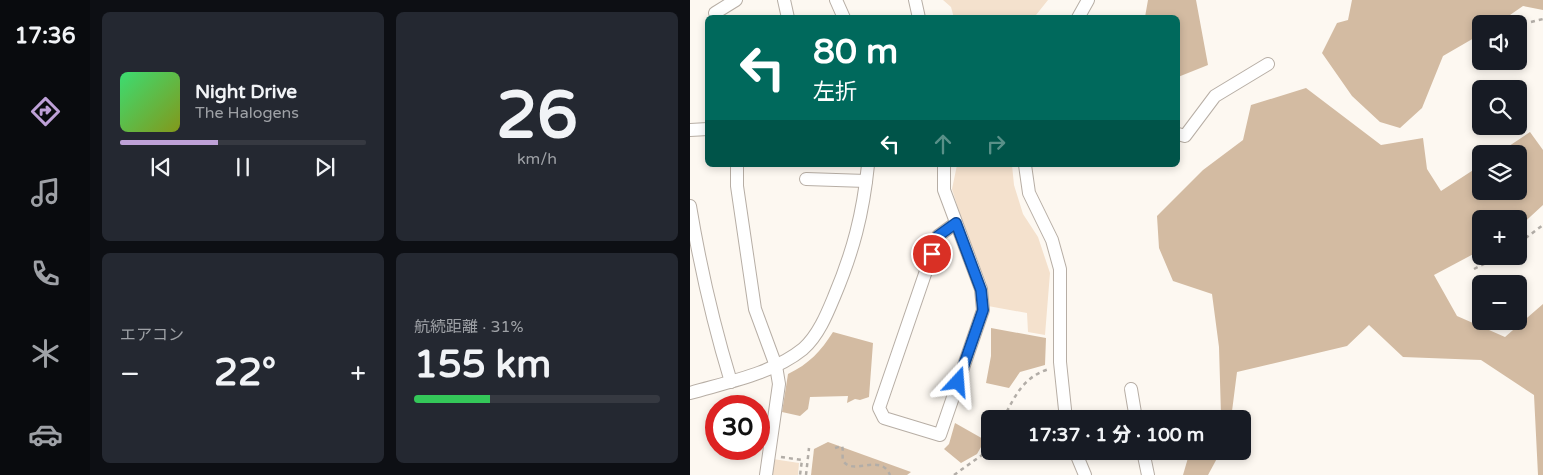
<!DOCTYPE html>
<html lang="ja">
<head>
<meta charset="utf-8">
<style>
  body { margin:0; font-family:"Varela Round","Noto Sans JP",sans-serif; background:#242831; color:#f1f3f6; height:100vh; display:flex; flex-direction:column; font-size:19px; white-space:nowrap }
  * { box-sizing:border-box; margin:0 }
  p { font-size:16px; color:#9ea1a6 }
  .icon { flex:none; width:28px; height:28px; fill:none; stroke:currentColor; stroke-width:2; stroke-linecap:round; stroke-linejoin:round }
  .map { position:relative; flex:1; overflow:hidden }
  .details { display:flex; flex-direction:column; gap:12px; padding:12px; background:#0d0f14; width:600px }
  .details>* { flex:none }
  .hud { position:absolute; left:15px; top:15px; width:475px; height:152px; border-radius:8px; box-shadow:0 2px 8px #0003; background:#00695c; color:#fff; overflow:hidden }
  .controls { position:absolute; left:782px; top:15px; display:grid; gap:10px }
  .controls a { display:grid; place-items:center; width:55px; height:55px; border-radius:8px; background:#171b24; box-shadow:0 2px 8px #0003; font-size:25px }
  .speed { position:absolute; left:15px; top:395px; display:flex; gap:10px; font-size:25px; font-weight:700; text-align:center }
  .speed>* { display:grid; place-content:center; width:65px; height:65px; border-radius:50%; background:#171b24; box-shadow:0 2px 8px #0003; line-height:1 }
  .speed .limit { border:8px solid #d22; background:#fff; color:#111 }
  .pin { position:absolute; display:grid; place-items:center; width:42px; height:42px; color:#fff; margin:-21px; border:2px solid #fff; border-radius:50%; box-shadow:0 1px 5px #0007 }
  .me { position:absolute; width:55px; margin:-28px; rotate:19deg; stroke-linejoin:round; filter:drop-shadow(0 0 4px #0008) }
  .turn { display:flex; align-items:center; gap:18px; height:105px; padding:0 25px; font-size:22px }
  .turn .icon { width:65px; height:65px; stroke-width:2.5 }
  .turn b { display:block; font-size:35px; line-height:42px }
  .lanes { display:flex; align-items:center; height:48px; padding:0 25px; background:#0003; justify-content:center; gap:25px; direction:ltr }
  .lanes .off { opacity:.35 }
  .big { font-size:38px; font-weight:800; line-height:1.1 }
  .details .card { flex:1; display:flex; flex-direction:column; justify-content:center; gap:8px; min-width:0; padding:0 18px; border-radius:8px; background:#242831 }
  .details .dial { align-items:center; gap:0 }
  .dial b { font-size:65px; line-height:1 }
  .song { display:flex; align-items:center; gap:15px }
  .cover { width:60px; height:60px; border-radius:8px; background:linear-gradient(135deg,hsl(140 70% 55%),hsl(70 70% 35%)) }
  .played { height:5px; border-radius:2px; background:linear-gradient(90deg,#bea1d7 40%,#363941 40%) }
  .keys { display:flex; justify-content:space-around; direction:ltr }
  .heat { display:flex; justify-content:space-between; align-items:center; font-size:28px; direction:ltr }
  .charge { height:8px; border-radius:4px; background:linear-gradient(90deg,#34c759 31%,#363941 0) }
  .details .tiles { flex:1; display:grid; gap:12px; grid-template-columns:repeat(2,1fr) }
  .trip { position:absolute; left:291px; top:410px; width:270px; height:50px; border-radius:8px; background:#171b24; box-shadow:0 2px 8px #0003; font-weight:800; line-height:50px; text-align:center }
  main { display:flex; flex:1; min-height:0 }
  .tabs { display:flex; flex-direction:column; width:90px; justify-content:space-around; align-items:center; background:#090b0e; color:#9ea1a6 }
  .tabs .icon { width:35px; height:35px }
  .tabs .active { color:#bea1d7 }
  .tabs b { font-size:22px; color:#f1f3f6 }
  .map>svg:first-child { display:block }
</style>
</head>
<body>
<main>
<nav class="tabs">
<b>17:36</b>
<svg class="icon active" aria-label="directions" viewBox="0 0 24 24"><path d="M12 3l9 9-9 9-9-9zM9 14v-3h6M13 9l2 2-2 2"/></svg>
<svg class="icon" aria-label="music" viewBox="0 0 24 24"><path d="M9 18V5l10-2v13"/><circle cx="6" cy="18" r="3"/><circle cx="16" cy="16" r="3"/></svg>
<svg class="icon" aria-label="phone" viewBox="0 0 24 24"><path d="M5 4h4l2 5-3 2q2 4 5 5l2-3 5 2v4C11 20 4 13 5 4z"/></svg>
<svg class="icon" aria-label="climate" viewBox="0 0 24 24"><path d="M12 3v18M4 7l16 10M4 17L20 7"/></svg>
<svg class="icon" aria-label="car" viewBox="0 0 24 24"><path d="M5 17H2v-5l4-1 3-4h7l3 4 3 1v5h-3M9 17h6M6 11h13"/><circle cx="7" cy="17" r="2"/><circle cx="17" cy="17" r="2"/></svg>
</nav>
<section class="details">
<div class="tiles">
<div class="card">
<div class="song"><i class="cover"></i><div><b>Night Drive</b><p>The Halogens</p></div></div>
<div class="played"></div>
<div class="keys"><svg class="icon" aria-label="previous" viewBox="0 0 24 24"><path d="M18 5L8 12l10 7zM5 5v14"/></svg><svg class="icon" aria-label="pause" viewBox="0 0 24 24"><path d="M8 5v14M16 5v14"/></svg><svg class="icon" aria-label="next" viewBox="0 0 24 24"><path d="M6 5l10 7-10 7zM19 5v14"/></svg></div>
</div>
<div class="card dial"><b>26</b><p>km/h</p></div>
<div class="card"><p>エアコン</p>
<div class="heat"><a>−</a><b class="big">22°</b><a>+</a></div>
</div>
<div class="card"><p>航続距離 · 31%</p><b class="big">155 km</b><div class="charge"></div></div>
</div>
</section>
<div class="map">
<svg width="853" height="475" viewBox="0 0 853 475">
  <rect width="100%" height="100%" fill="#fdf8f1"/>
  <!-- green -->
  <g fill="#f4e1cd">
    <polygon points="253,0 358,0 346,15 349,17 264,18 261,7"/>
    <polygon points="267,165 322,165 324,185 333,214 348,237 360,273 355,335 338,332 337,313 298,306 297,284 272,221 262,189"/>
    <polygon points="83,459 109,463 108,475 81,475"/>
  </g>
  <!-- forest -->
  <g fill="#d3bba2">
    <polygon points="458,0 506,0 518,65 488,77 488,18 455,17"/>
    <polygon points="662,0 853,0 853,10 833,6 807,24 791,24 791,34 753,56 732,108 710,128 690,122 662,96 632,53 647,23 658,20"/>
    <polygon points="616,88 691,145 733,138 737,169 751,191 791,165 791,191 829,191 829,154 807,154 840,132 853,150 853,205 829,227 829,219 791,219 791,250 744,275 767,316 815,337 853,304 853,475 848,475 844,395 791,360 713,357 679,325 657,346 547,372 541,419 526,419 531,415 529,347 522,294 483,281 469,248 467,216 513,170 553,140 561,105"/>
    <polygon points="301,328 356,338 355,365 330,372 319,388 296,383 301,356"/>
    <path d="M143 332 183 343 179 397 170 400 165 399 157 403 158 396 120 397 118 409 110 416 92 412 98 374C119 364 131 351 143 332Z"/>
    <polygon points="265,423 295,440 287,454 271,463 254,449 259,444"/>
    <polygon points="138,442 221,472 217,475 121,475 124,449"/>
    <polygon points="500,451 531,451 518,475 493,475"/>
  </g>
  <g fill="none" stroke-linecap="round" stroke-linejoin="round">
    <defs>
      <g id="street">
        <polyline points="94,0 98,18"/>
        <polyline points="146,0 154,18"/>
        <polyline points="225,0 229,18"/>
        <polyline points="25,13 46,0"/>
        <polyline points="388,18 398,0"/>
        <polyline points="0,130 18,129"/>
        <polyline points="488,134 495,136 525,96 578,64"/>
        <polyline points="47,165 47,186 65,309 86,366 89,384 76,475"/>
        <polyline points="254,165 254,190 291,289 293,310 250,435 194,418 189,408 248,236 266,223"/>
        <polyline points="335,165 339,193 362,240 370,269 370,362 376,419"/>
        <polyline points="116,179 176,181"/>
        <path d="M0 206C10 266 23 323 41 382"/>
        <polyline points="441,389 446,419"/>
        <path d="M0 393C38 382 82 374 113 349 128 336 137 314 144 297 163 252 173 214 178 165"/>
        <polyline points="385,451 395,475"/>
        <polyline points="453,451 458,475"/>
      </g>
    </defs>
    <!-- street casing -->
    <use href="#street" stroke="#b7aea5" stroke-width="14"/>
    <!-- path -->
    <g stroke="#b2ada7" stroke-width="2.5" stroke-dasharray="4 4" stroke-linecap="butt">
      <polyline points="841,22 853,19"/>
      <polyline points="829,243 853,225"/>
      <polyline points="784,269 810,256"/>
      <path d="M313 419C325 396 333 377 359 369"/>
      <path d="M145 448 152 446C154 452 151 457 154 462 164 475 191 453 200 475"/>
      <polyline points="91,457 112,460 110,475"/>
      <polyline points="116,475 119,448"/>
      <polyline points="264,475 292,455 300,442"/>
    </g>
    <!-- street -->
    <use href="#street" stroke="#fff" stroke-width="12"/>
  </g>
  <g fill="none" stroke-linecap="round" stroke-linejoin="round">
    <defs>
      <polyline id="route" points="242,254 248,236 266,223 291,290 293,310 268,382"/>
    </defs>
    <!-- route casing -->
    <use href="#route" stroke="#114b97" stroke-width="12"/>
    <!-- route -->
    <use href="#route" stroke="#1a73e8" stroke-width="9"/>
  </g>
</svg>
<div class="controls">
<a><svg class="icon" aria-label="sound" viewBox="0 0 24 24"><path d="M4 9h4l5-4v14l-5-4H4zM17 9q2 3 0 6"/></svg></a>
<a><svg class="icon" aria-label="search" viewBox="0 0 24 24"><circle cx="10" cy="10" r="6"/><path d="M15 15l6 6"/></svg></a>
<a><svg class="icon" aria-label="layers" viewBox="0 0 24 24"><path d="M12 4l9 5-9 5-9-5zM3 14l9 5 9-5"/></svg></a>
<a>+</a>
<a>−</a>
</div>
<div class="speed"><div class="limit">30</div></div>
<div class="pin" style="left:242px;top:254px;background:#d93025"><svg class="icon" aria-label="arrive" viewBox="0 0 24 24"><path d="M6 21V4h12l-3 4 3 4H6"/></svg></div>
<svg class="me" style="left:268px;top:382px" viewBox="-20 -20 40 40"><path d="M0-17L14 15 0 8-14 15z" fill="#1a73e8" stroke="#fff" stroke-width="4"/></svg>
<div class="trip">17:37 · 1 分 · 100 m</div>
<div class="hud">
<div class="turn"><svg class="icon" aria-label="left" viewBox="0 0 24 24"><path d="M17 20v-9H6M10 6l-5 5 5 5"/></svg><div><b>80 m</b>左折</div></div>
<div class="lanes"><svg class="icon" aria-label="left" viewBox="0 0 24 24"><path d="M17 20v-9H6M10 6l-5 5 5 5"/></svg><svg class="icon off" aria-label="ahead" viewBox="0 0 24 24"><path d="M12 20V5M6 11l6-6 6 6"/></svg><svg class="icon off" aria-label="right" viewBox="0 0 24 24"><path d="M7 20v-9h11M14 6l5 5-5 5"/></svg></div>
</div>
</div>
</main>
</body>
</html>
